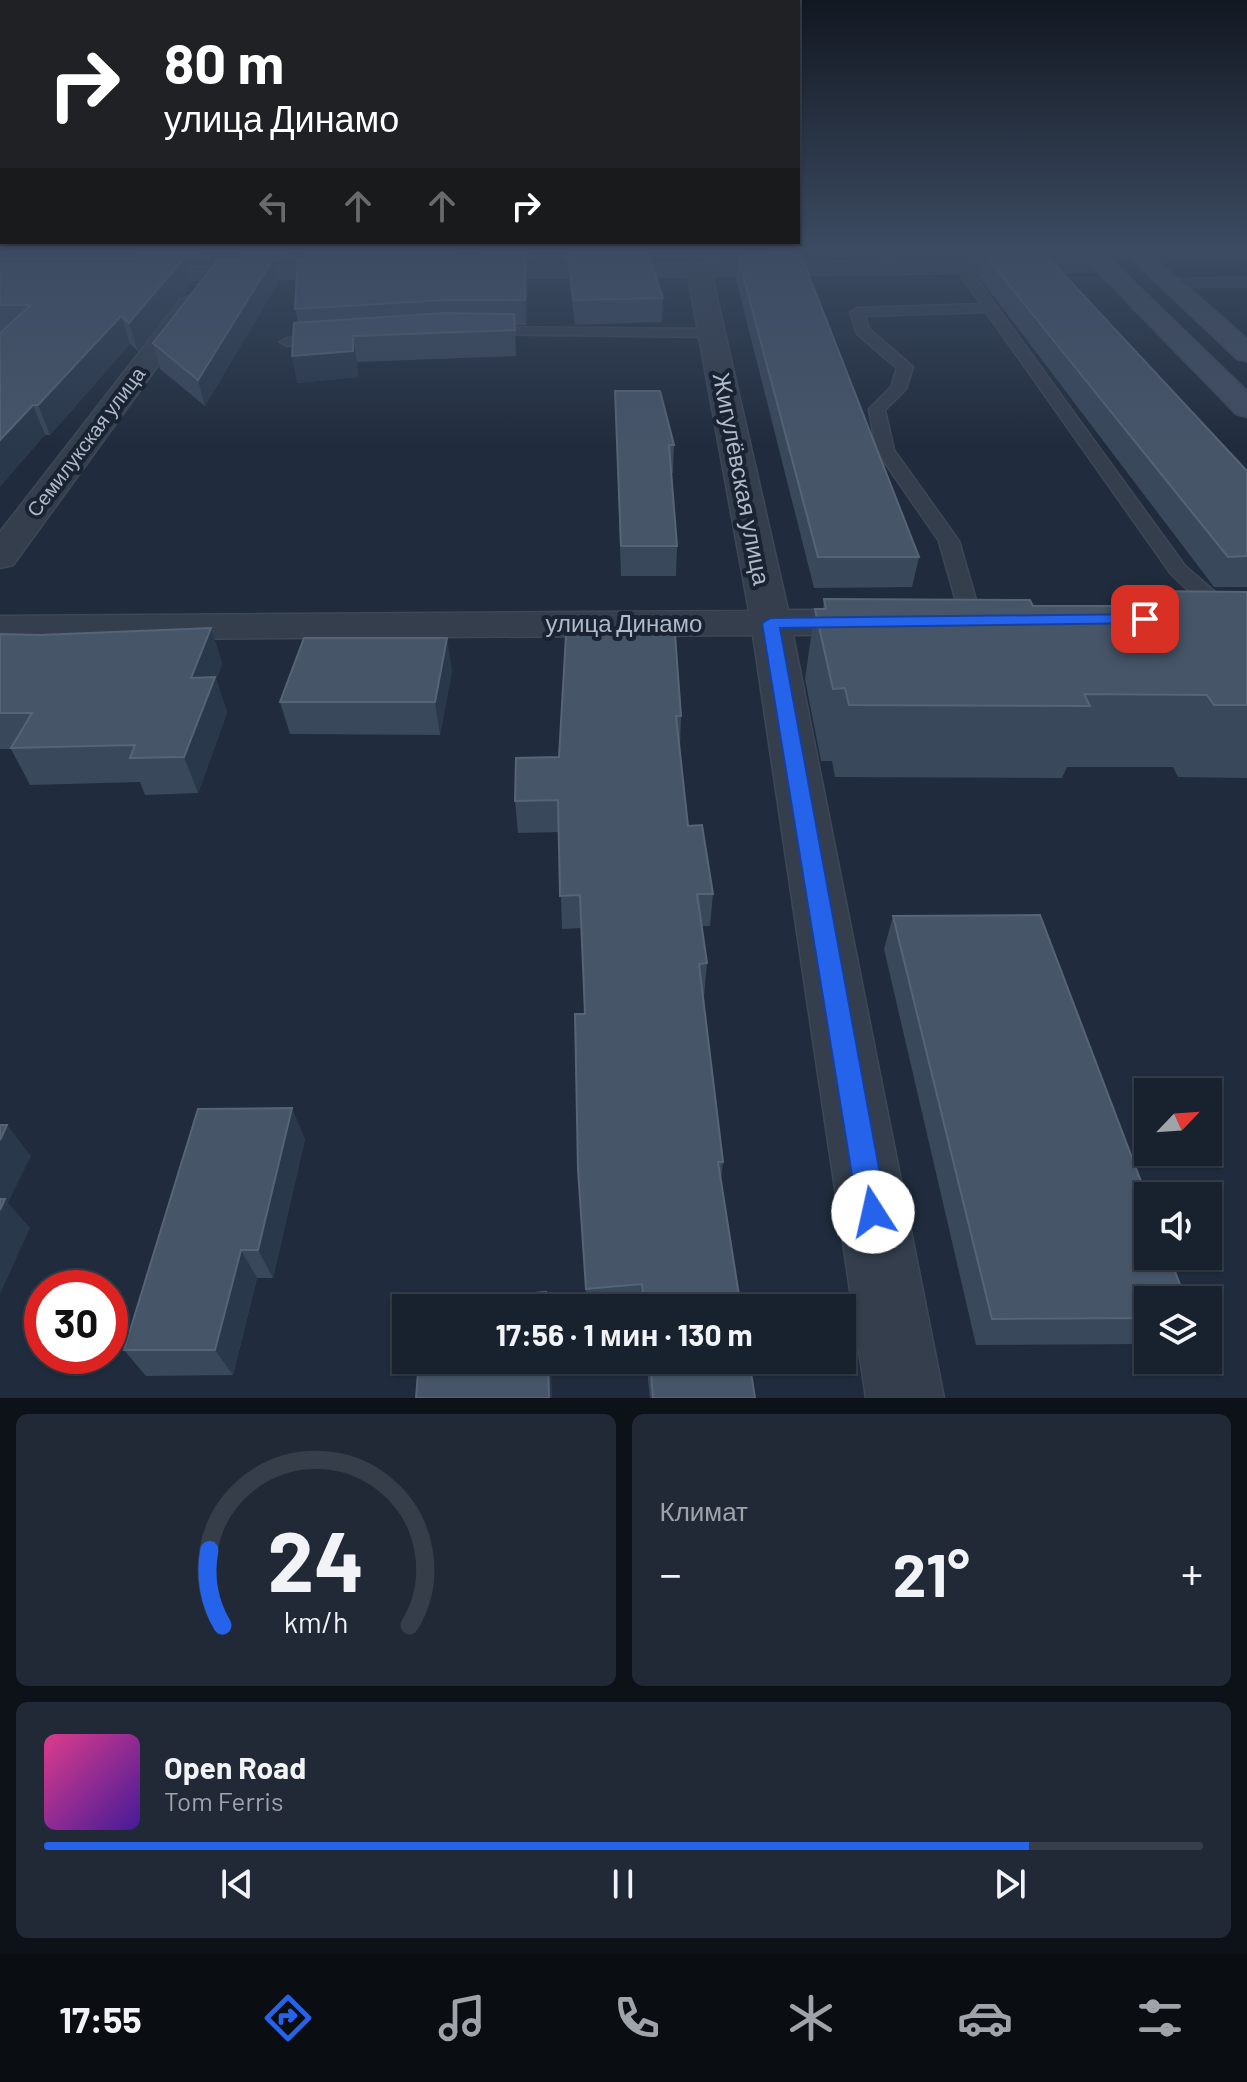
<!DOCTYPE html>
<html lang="ru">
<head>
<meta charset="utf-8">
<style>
  body { margin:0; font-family:Barlow,sans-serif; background:#212936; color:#f1f3f6; height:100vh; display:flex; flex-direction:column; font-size:30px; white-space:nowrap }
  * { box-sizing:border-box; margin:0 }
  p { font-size:26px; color:#9fa3aa }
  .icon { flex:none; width:44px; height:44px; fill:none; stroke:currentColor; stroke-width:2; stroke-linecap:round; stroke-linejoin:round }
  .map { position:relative; height:1398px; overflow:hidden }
  .drawer { display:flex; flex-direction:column; gap:16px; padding:16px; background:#0d1219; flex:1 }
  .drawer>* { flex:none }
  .guide { position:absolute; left:0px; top:0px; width:800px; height:244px; box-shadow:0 2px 6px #0004,0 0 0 2px #363e4a; background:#202124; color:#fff; overflow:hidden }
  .needle { width:52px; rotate:65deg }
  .fabs { position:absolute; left:1134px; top:1078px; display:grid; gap:16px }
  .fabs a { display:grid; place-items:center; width:88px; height:88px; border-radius:0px; background:#18212e; box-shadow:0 2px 6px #0004,0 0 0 2px #363e4a; font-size:40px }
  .speed { position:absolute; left:24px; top:1270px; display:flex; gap:16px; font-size:40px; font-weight:700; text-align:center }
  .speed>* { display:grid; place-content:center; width:104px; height:104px; border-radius:50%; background:#18212e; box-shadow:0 2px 6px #0004,0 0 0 2px #363e4a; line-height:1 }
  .speed .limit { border:12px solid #d22; background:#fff; color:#111 }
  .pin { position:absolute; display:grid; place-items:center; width:68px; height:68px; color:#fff; margin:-34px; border-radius:16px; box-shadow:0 4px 12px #0006 }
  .me { position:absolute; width:88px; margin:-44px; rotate:350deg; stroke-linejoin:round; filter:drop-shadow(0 0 6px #0008) }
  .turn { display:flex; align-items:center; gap:28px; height:168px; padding:0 32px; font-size:36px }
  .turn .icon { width:104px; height:104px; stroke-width:2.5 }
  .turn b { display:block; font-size:56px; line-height:68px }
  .lanes { display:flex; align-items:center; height:76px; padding:0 32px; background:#0003; justify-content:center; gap:40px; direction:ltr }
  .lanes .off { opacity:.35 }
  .big { font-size:60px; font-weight:700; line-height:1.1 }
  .drawer .widget { flex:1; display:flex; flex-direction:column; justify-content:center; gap:12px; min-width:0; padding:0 28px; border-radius:12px; background:#212936 }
  .drawer .dial { align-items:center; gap:0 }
  .dial svg { height:208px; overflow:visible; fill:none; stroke:#363e4a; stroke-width:7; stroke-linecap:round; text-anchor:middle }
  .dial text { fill:#f1f3f6; stroke:none }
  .song { display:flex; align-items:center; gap:24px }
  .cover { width:96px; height:96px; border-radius:12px; background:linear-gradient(135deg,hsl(330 70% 55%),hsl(260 70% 35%)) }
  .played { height:8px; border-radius:4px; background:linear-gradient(90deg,#2563eb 85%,#363e4a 85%) }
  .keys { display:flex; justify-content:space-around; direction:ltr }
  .heat { display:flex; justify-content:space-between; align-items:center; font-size:44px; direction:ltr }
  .drawer .tiles { flex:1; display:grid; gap:16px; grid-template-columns:1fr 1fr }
  .widget:last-child { grid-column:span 2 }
  .trip { position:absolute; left:392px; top:1294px; width:464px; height:80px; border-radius:0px; background:#18212e; box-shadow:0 2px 6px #0004,0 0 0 2px #363e4a; font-weight:700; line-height:80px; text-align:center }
  .menu { display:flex; height:128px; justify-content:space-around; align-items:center; background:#0a0d12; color:#9fa3aa }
  .menu .icon { width:56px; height:56px }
  .menu .active { color:#2563eb }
  .menu b { font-size:36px; color:#f1f3f6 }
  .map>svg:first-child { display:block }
</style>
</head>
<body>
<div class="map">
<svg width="1247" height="1398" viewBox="0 0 1247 1398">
  <rect width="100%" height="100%" fill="#202c3d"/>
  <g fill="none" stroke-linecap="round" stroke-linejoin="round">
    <defs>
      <g id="service">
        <polygon points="703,252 715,252 721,269 720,272 710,272"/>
        <polygon points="880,252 892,252 902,268 901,271 891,271"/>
        <polygon points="956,264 966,264 1185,566 1232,607 1235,612 1232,617 1216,617 1171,574 986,312 865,316 869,329 913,367 906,389 885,410 894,450 959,541 982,621 971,628 963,626 939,541 876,450 869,409 891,387 897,368 857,334 850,312 857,308 981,304 955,267"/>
        <polygon points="1247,278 1247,286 1170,287 1163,283 1170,279"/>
        <polygon points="482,327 712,329 719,333 712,337 477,334 475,331"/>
        <polygon points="326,335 333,339 331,342 287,346 280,342 287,338"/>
      </g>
      <g id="minor">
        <polygon points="1105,259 1113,261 1117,266 1113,271 712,276 788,610 873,610 887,613 893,622 887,631 873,634 793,635 944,1398 866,1398 753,635 0,640 0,616 749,611 688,276 467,278 459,276 455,271 459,266"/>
        <polygon points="358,265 366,267 370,272 366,277 127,281 119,279 115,274 119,269 127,267"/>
        <polygon points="190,296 199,299 203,304 199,309 13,565 0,568 0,532 181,299"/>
      </g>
      <g id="secondary">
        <polygon points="1079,252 1103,252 1247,391 1247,417 1236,414"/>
        <polygon points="1124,252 1148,252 1247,339 1247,361 1237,359"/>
      </g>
    </defs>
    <!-- service casing -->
    <use href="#service" stroke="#3d4756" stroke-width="3"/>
    <!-- minor casing -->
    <use href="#minor" stroke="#3d4756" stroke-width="3"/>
    <!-- secondary casing -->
    <use href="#secondary" stroke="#3d4756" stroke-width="3"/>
    <!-- service -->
    <use href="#service" fill="#343e4d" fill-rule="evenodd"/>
    <!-- minor -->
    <use href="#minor" fill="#343e4d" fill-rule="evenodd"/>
    <!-- secondary -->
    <use href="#secondary" fill="#414d61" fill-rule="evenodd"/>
  </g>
  <!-- wall -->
  <g fill="#3a485c">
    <polygon points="134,252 217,252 207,263 185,263 191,284 138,351 130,344 50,435 45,435 0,332 0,258 136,258"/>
    <polygon points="235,252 296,252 289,263 273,263 278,283 205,406 160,369 153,343 237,260"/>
    <polygon points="302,252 462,252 459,258 475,258 475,252 529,252 529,261 527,261 528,280 526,325 515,325 516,356 357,362 358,377 297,383 298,323 295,309 303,259"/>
    <polygon points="565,252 643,252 643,256 663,298 662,322 575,325 569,280 568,260 566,260"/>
    <polygon points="1238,252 1247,252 1247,258"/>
    <polygon points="984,254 1247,471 1247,587 1214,587 979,277"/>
    <polygon points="738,256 919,557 912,587 814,588 736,279"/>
    <polygon points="615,391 674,445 673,473 671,473 677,546 676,576 621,576"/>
    <polygon points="1141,591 1247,592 1247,778 1178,777 1173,767 1067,767 1062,778 835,777 832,761 821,761 805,679 815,609 823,609 824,599 1033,606 1135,606"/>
    <polygon points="211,628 222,664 216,679 227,713 198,793 145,795 140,782 30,785 11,749 0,749 0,634 39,635"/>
    <polygon points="566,635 681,716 680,748 688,826 713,894 710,926 702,926 707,963 704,996 703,996 723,1162 721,1181 741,1308 587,1308 578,1169 585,1014 582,928 562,929 559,832 518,833 515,801 559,757"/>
    <polygon points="452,670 440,735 290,734 280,702"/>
    <polygon points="893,916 1148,1300 1148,1344 976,1345 884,949"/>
    <polygon points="305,1139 273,1278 257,1278 233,1375 146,1376 124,1350"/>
    <polygon points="646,1360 749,1360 755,1398 650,1398"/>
  </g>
  <!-- shaded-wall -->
  <g fill="#2a384b">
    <polygon points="204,252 217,252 207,263"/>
    <polygon points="287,252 296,252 289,263"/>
    <polygon points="457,252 462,252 457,261"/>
    <polygon points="526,257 528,280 526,325 525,300"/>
    <polygon points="184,258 191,284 138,351 129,323"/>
    <polygon points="273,259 278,283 205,406 198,380"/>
    <polygon points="121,316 130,344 50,435 38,405"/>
    <polygon points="353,336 357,362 358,377 297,383 292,356"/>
    <polygon points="33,405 45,435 0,487 0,440"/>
    <polygon points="211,628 222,664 216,679 227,713 198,793 184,757 191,678"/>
    <polygon points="447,638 452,670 440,735 435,702"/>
    <polygon points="292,1108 305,1139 273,1278 258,1250"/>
    <polygon points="7,1125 31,1156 8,1203 30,1228 0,1294 0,1140"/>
    <polygon points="241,1250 257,1278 233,1375 215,1350"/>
    <polygon points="548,1360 551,1360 552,1398 549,1398"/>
  </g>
  <!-- building -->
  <g fill="#465568" stroke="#576477" stroke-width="2">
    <polygon points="1044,253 1247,471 1247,556 1228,557 984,254"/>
    <polygon points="801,255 919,557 818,557 738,256"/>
    <polygon points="649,256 663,298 574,300 568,257"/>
    <polygon points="526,257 525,300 445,300 295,309 298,259"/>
    <polygon points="0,258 184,258 129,323 121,316 38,405 33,405 0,440 0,333 31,305 0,305"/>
    <polygon points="273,259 198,380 153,343 218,260"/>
    <polygon points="445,313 514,314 515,330 353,336 353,351 292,356 294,323"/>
    <polygon points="615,391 660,391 674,445 669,445 677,546 621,546"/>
    <polygon points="1141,591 1247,592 1247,705 1214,705 1207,695 1084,694 1090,706 849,705 845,688 833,689 815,609 826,609 824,599 1030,600 1033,606 1151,606"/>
    <polygon points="211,628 191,678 215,677 184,757 130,758 135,745 11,748 32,713 0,713 0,634 39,635"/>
    <polygon points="675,634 681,716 676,716 688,826 702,825 713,894 697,894 707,963 699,964 723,1162 718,1162 741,1308 645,1308 642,1284 586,1289 578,1169 575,1014 585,1014 580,895 560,896 558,800 515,801 516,758 559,757 566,635"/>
    <polygon points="304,638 447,638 435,702 280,702"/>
    <polygon points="1040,915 1148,1200 1148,1256 1169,1256 1186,1300 1148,1300 1148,1318 992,1319 893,916"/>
    <polygon points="292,1108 258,1250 241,1250 215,1350 124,1350 198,1109"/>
    <polygon points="0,1125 7,1125 0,1140"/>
    <polygon points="0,1199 5,1199 0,1210"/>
    <polygon points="546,1292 546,1308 472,1308 472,1298"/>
    <polygon points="419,1360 548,1360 549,1398 416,1398"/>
    <polygon points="650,1360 749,1360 755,1398 653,1398"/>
  </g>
  <!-- sky -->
  <linearGradient id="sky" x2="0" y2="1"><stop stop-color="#121822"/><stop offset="0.56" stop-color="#3c4b62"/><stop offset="1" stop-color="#3c4b62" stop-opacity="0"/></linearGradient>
  <rect width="1247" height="447" fill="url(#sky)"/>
  <!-- route -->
  <polygon fill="#2563eb" stroke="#184099" stroke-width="2" points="1145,614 1151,616 1154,619 1151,623 780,628 887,1212 883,1222 873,1226 863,1222 858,1212 762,623 771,618"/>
  <g text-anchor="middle" stroke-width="8" stroke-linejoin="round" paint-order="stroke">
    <!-- far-street labels -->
    <g font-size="20" fill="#afb9c9" stroke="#192332">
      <text transform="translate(86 442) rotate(-53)" y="7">Семилукская улица</text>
    </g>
    <!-- street labels -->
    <g font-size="24" fill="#afb9c9" stroke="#192332">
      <text transform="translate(741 479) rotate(79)" y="8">Жигулёвская улица</text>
      <text x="624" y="632">улица Динамо</text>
    </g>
  </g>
</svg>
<div class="fabs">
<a><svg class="needle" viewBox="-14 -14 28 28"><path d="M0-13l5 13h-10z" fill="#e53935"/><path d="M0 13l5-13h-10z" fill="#9fa3aa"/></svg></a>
<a><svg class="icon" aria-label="sound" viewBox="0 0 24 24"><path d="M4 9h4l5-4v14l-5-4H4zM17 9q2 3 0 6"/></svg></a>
<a><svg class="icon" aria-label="layers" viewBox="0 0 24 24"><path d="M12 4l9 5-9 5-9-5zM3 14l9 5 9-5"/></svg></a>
</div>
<div class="speed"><div class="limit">30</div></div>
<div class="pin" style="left:1145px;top:619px;background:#d93025"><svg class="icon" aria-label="arrive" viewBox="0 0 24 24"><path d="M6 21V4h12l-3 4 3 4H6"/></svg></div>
<svg class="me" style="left:873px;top:1212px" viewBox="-20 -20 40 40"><circle r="19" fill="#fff"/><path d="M0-13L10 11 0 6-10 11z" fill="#2563eb"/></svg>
<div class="trip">17:56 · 1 мин · 130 m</div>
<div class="guide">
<div class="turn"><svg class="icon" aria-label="right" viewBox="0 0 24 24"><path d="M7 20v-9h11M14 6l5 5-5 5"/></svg><div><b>80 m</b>улица Динамо</div></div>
<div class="lanes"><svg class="icon off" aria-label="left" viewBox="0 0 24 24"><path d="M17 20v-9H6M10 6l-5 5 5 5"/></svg><svg class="icon off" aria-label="ahead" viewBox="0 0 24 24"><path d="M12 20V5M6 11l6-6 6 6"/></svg><svg class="icon off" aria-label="ahead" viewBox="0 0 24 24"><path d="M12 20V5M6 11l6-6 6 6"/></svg><svg class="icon" aria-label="right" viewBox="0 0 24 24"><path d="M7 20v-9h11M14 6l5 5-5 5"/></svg></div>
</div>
</div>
<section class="drawer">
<div class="tiles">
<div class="widget dial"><svg viewBox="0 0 100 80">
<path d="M14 69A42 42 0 1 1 86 69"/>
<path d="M14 69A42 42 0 0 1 9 40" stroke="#2563eb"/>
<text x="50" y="56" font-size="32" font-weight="700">24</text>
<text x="50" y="72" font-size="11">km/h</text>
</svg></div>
<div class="widget"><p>Климат</p>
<div class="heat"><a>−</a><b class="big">21°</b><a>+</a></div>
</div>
<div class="widget">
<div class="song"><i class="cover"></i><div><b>Open Road</b><p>Tom Ferris</p></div></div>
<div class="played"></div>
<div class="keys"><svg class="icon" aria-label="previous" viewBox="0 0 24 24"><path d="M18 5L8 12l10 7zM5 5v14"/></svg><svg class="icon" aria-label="pause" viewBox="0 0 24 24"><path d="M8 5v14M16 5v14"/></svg><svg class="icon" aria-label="next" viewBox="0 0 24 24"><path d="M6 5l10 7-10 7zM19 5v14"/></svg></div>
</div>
</div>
</section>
<nav class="menu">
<b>17:55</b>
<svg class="icon active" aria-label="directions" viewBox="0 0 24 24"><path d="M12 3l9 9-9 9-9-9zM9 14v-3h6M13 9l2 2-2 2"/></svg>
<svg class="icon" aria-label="music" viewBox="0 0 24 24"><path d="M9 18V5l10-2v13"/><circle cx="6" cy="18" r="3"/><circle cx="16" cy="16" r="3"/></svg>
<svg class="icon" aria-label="phone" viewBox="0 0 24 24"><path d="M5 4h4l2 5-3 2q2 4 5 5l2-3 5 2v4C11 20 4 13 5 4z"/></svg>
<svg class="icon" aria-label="climate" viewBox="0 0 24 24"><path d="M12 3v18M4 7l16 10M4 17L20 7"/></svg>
<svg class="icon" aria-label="car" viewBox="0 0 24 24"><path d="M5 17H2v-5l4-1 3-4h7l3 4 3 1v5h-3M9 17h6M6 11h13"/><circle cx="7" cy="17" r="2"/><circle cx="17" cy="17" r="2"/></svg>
<svg class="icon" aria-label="filters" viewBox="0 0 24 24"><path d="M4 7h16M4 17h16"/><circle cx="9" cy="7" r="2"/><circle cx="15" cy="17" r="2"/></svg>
</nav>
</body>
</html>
